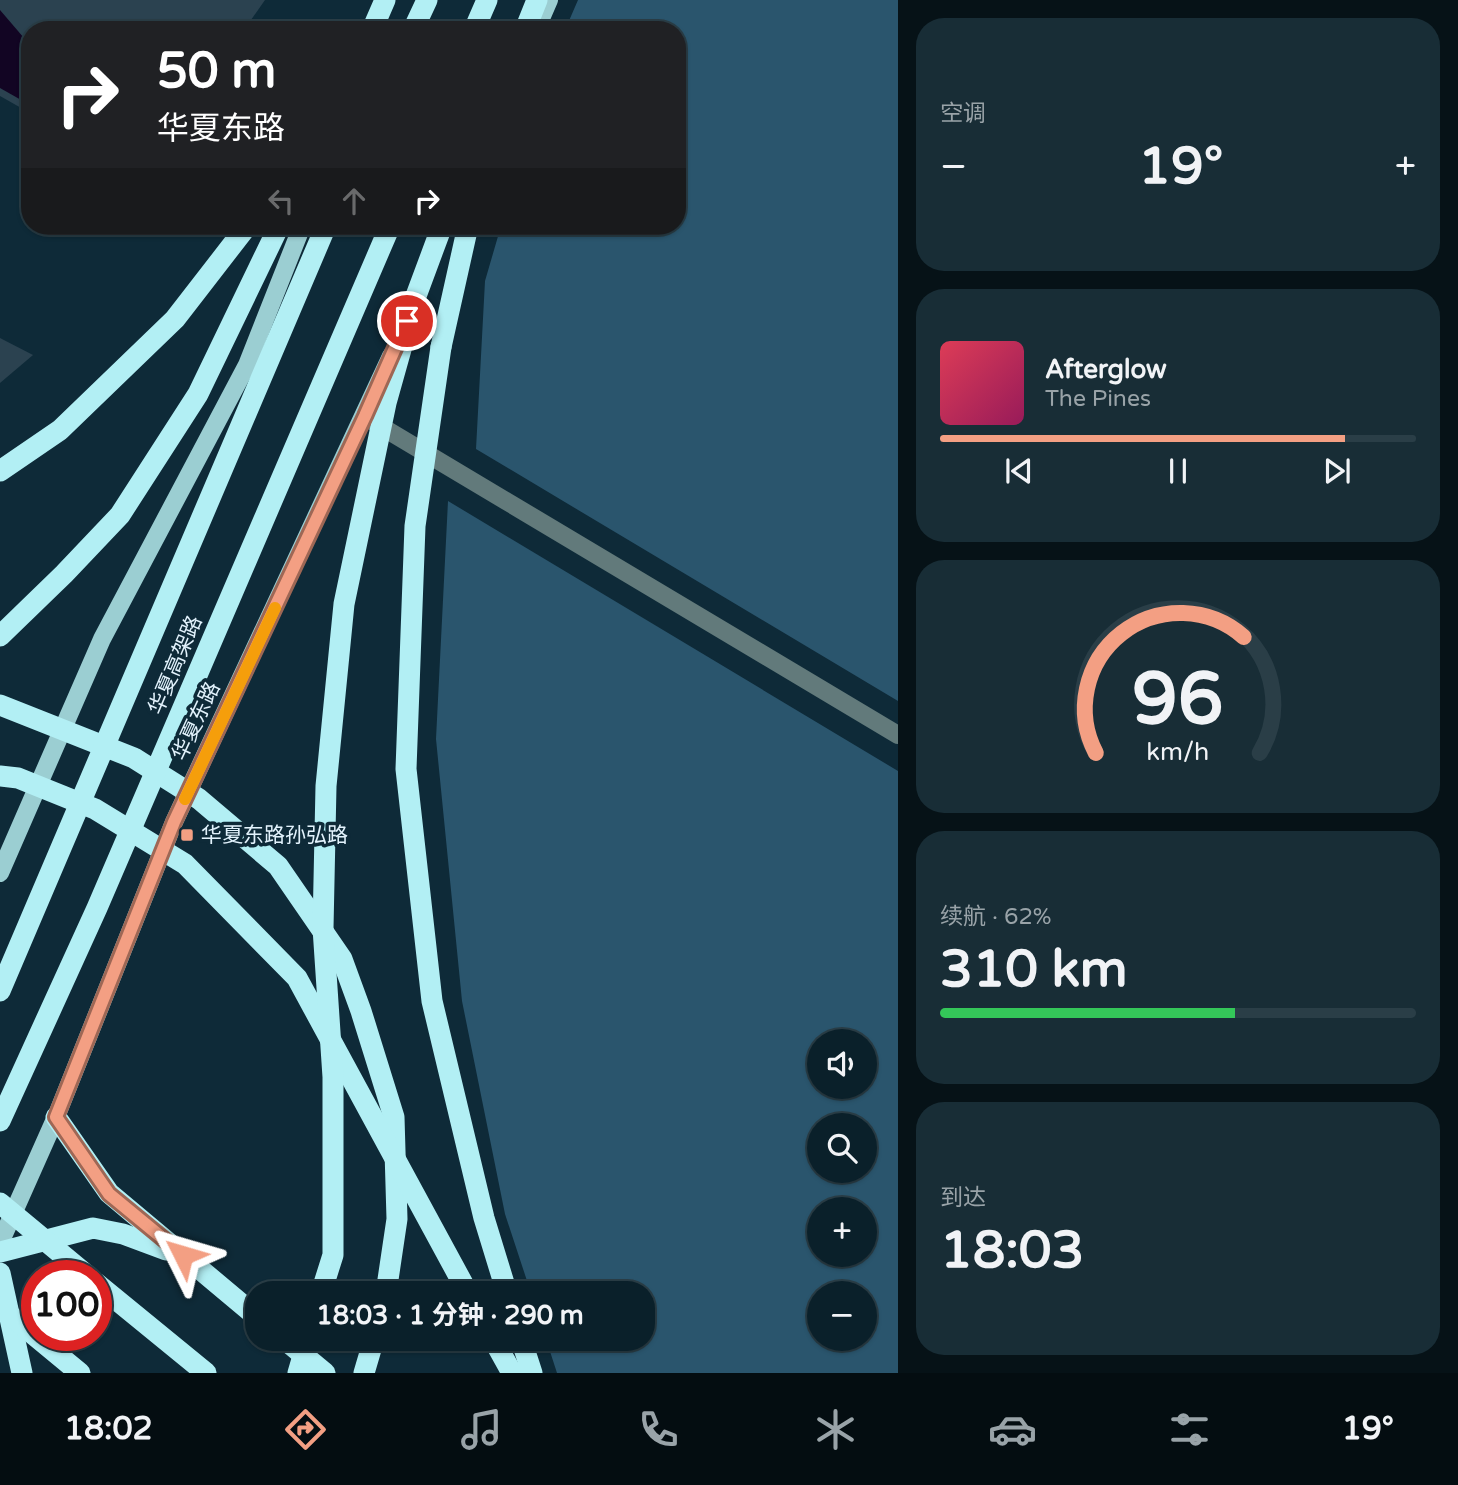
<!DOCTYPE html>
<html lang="zh">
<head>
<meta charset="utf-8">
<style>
  body { margin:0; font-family:"Varela Round","Noto Sans SC",sans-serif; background:#182d36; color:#f1f3f6; height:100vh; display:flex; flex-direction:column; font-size:26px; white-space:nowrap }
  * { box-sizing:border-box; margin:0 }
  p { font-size:23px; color:#99a3a8 }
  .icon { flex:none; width:38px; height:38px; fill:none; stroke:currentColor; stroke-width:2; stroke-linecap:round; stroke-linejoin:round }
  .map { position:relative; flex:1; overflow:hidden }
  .details { display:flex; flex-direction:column; gap:18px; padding:18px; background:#061217; width:560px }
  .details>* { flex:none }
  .top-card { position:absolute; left:21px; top:21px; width:665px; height:214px; border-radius:28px; box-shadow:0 2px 5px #0004,0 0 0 2px #2a3e47; background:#202124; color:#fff; overflow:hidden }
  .buttons { position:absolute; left:807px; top:1029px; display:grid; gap:14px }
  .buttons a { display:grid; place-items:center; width:70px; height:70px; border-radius:50%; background:#0a202a; box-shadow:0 2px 5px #0004,0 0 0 2px #2a3e47; font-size:35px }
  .speed { position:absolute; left:21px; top:1260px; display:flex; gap:14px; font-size:35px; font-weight:700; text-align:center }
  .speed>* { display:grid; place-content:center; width:91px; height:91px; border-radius:50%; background:#0a202a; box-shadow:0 2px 5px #0004,0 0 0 2px #2a3e47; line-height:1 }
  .speed .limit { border:10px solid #d22; background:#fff; color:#111 }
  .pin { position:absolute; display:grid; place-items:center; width:60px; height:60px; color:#fff; margin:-30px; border:4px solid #fff; border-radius:50%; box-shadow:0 2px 7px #0007 }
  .me { position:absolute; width:77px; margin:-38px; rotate:310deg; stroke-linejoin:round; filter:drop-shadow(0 0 5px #0008) }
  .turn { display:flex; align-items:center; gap:24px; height:147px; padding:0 21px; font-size:32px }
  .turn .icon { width:91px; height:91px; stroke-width:2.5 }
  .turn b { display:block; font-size:49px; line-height:60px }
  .lanes { display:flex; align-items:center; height:66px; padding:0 21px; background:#0003; justify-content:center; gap:35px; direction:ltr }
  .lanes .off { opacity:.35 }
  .big { font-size:52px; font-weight:700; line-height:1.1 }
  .details .tile { flex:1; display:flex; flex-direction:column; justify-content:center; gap:10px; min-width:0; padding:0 24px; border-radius:28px; background:#182d36 }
  .details .dial { align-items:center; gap:0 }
  .dial svg { height:182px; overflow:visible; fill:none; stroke:#2a3e47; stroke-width:7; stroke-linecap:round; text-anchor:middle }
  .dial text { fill:#f1f3f6; stroke:none }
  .song { display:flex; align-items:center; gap:21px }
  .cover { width:84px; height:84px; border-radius:10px; background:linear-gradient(135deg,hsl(350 70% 55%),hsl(330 70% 35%)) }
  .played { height:7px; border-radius:4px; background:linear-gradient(90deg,#f39f83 85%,#2a3e47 85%) }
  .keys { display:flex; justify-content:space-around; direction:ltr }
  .heat { display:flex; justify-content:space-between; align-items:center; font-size:38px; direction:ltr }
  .charge { height:10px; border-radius:5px; background:linear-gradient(90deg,#34c759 62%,#2a3e47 0) }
  .trip { position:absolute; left:245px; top:1281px; width:410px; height:70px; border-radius:28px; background:#0a202a; box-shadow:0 2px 5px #0004,0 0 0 2px #2a3e47; font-weight:700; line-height:70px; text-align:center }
  .tabs { display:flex; height:112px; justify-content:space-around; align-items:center; background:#040d11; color:#99a3a8 }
  .tabs .icon { width:49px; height:49px }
  .tabs .active { color:#f39f83 }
  .tabs b { font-size:32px; color:#f1f3f6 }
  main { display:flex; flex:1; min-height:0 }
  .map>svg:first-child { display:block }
</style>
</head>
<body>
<main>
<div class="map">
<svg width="898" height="1373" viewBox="0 0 898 1373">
  <rect width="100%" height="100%" fill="#0e2a38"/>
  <!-- green -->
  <g fill="#2b4250">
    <polygon points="0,0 265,0 244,30 30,30 30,113 0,96"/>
    <polygon points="0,338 33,355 0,383"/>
  </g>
  <!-- forest -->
  <g fill="#2a556d" fill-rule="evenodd">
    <polygon points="578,0 898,0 898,701 476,449 485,281 501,226 677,226 677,30 565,30"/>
    <path d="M448 501 898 771V1373H557L546 1339H642V1293H531L505 1214 462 1001 436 739ZM819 1041H864V1087H819ZM819 1125H864V1171H819ZM819 1209H864V1255H819ZM819 1293H864V1339H819Z"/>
  </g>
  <!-- water -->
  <polygon fill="#120523" points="0,10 30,45 30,105 0,88"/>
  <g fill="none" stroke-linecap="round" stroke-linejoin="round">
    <!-- minor -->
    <polyline stroke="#627a7b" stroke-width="18" points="372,421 898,735"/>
    <!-- major -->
    <g stroke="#9bced2" stroke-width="18">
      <polyline points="536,30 549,0"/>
      <polyline points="0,873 102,639 247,365 302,226"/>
      <polyline points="0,1243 56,1117 174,822 391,356"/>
    </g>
    <!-- highway -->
    <g stroke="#b2eff4" stroke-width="21">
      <polyline points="372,30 385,0"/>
      <polyline points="413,30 427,0"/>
      <polyline points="474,30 487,0"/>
      <polyline points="525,30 537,0"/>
      <polyline points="441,347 468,226"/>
      <polyline points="0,471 60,430 175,319 247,226"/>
      <polyline points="0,636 64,574 120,515 198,394 279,226"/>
      <polyline points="56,1117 109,1193 257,1317"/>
      <polyline points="0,1252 93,1228 123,1234 166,1250"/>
      <polyline points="0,1273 22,1373"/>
      <polyline points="96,1283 206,1373"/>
      <polyline points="284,1339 325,1373"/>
      <polyline points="493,1339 512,1373"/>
      <polyline points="521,1339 532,1373"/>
      <polyline points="364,1373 374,1339"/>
    </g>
    <!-- highway-bridge -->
    <g stroke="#b2eff4" stroke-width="21">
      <polyline points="441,347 415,526 406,769 432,1001 484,1218 507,1293"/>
      <polyline points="0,705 134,758 199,799 278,866 342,959 361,1011 394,1117 397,1219 386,1293"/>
      <polyline points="0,776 18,778 95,809 185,864 297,978 468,1293"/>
      <polyline points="0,991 326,226"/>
      <polyline points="0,1121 97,908 390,226"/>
      <polyline points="0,1203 88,1276"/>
      <polyline points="321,1293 333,1255 333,1077 323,928 326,786 344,604 386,403 416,296 442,226"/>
      <polyline points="0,1307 80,1373"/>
      <polyline points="298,1373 308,1339"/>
    </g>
  </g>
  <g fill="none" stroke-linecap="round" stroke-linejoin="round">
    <defs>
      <polyline id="route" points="183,1255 109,1194 56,1117 174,822 365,416 407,321"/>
    </defs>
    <!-- route casing -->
    <use href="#route" stroke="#9e6755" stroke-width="18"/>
    <!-- route -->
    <use href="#route" stroke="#f39f83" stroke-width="12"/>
    <!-- slow -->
    <polyline stroke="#f59e0b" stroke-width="12" points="185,799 275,608"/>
  </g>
  <!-- markers -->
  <rect fill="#f39f83" stroke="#0e2a38" stroke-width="2.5" x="180" y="828" width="14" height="14" rx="3.5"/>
  <g text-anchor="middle" stroke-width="7" stroke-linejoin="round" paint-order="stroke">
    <!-- street labels -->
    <g font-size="21" fill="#e2f2fc" stroke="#0e2a38">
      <text transform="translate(175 665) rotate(-67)" y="7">华夏高架路</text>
      <text transform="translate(196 721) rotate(-65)" y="7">华夏东路</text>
    </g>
    <!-- poi labels -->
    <g font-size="21" fill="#e2f2fc" stroke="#0e2a38" text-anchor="start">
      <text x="201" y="842">华夏东路孙弘路</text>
    </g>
  </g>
</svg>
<div class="buttons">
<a><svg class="icon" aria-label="sound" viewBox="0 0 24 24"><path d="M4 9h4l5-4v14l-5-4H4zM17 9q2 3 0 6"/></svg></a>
<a><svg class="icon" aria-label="search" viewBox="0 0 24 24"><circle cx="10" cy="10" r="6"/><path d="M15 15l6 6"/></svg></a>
<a>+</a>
<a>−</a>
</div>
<div class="speed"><div class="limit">100</div></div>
<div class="pin" style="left:407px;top:321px;background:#d93025"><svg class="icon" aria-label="arrive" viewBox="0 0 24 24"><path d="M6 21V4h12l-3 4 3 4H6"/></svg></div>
<svg class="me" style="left:183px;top:1255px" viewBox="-20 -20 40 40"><path d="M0-17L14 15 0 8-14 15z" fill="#f39f83" stroke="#fff" stroke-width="4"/></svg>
<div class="trip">18:03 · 1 分钟 · 290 m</div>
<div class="top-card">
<div class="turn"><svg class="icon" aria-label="right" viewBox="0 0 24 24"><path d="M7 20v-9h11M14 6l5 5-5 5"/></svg><div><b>50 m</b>华夏东路</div></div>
<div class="lanes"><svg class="icon off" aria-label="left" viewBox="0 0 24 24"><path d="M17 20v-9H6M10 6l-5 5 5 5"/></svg><svg class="icon off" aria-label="ahead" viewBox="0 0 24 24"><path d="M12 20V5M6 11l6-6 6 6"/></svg><svg class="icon" aria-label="right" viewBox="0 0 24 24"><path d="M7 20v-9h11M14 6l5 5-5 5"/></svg></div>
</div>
</div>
<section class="details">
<div class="tile"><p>空调</p>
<div class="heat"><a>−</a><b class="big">19°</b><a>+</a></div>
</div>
<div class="tile">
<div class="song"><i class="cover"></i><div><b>Afterglow</b><p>The Pines</p></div></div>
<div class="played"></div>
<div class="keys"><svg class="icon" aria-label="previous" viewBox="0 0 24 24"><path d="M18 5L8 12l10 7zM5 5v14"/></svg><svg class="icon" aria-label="pause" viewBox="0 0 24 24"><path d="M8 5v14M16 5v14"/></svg><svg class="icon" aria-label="next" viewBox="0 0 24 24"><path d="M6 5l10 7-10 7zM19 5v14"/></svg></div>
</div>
<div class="tile dial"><svg viewBox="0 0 100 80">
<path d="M14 69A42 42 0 1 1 86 69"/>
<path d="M14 69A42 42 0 0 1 79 18" stroke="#f39f83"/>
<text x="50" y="56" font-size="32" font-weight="700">96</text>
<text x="50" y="72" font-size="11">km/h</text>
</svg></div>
<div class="tile"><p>续航 · 62%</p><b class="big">310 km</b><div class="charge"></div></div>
<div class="tile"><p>到达</p><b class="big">18:03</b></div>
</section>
</main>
<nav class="tabs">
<b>18:02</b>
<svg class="icon active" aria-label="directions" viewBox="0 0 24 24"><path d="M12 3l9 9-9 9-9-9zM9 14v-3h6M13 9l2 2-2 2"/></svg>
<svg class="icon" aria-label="music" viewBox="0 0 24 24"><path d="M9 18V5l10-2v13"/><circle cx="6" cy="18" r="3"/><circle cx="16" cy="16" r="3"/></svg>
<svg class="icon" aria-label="phone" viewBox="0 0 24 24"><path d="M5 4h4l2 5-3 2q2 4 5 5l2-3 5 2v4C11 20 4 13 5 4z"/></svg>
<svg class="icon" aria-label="climate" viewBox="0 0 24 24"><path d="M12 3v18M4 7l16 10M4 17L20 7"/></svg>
<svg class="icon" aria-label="car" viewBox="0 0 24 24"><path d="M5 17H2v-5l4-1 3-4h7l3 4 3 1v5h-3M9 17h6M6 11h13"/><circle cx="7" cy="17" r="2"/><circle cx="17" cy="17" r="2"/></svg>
<svg class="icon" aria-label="filters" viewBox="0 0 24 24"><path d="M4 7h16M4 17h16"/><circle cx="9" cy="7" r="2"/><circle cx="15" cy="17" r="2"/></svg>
<b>19°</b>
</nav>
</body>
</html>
